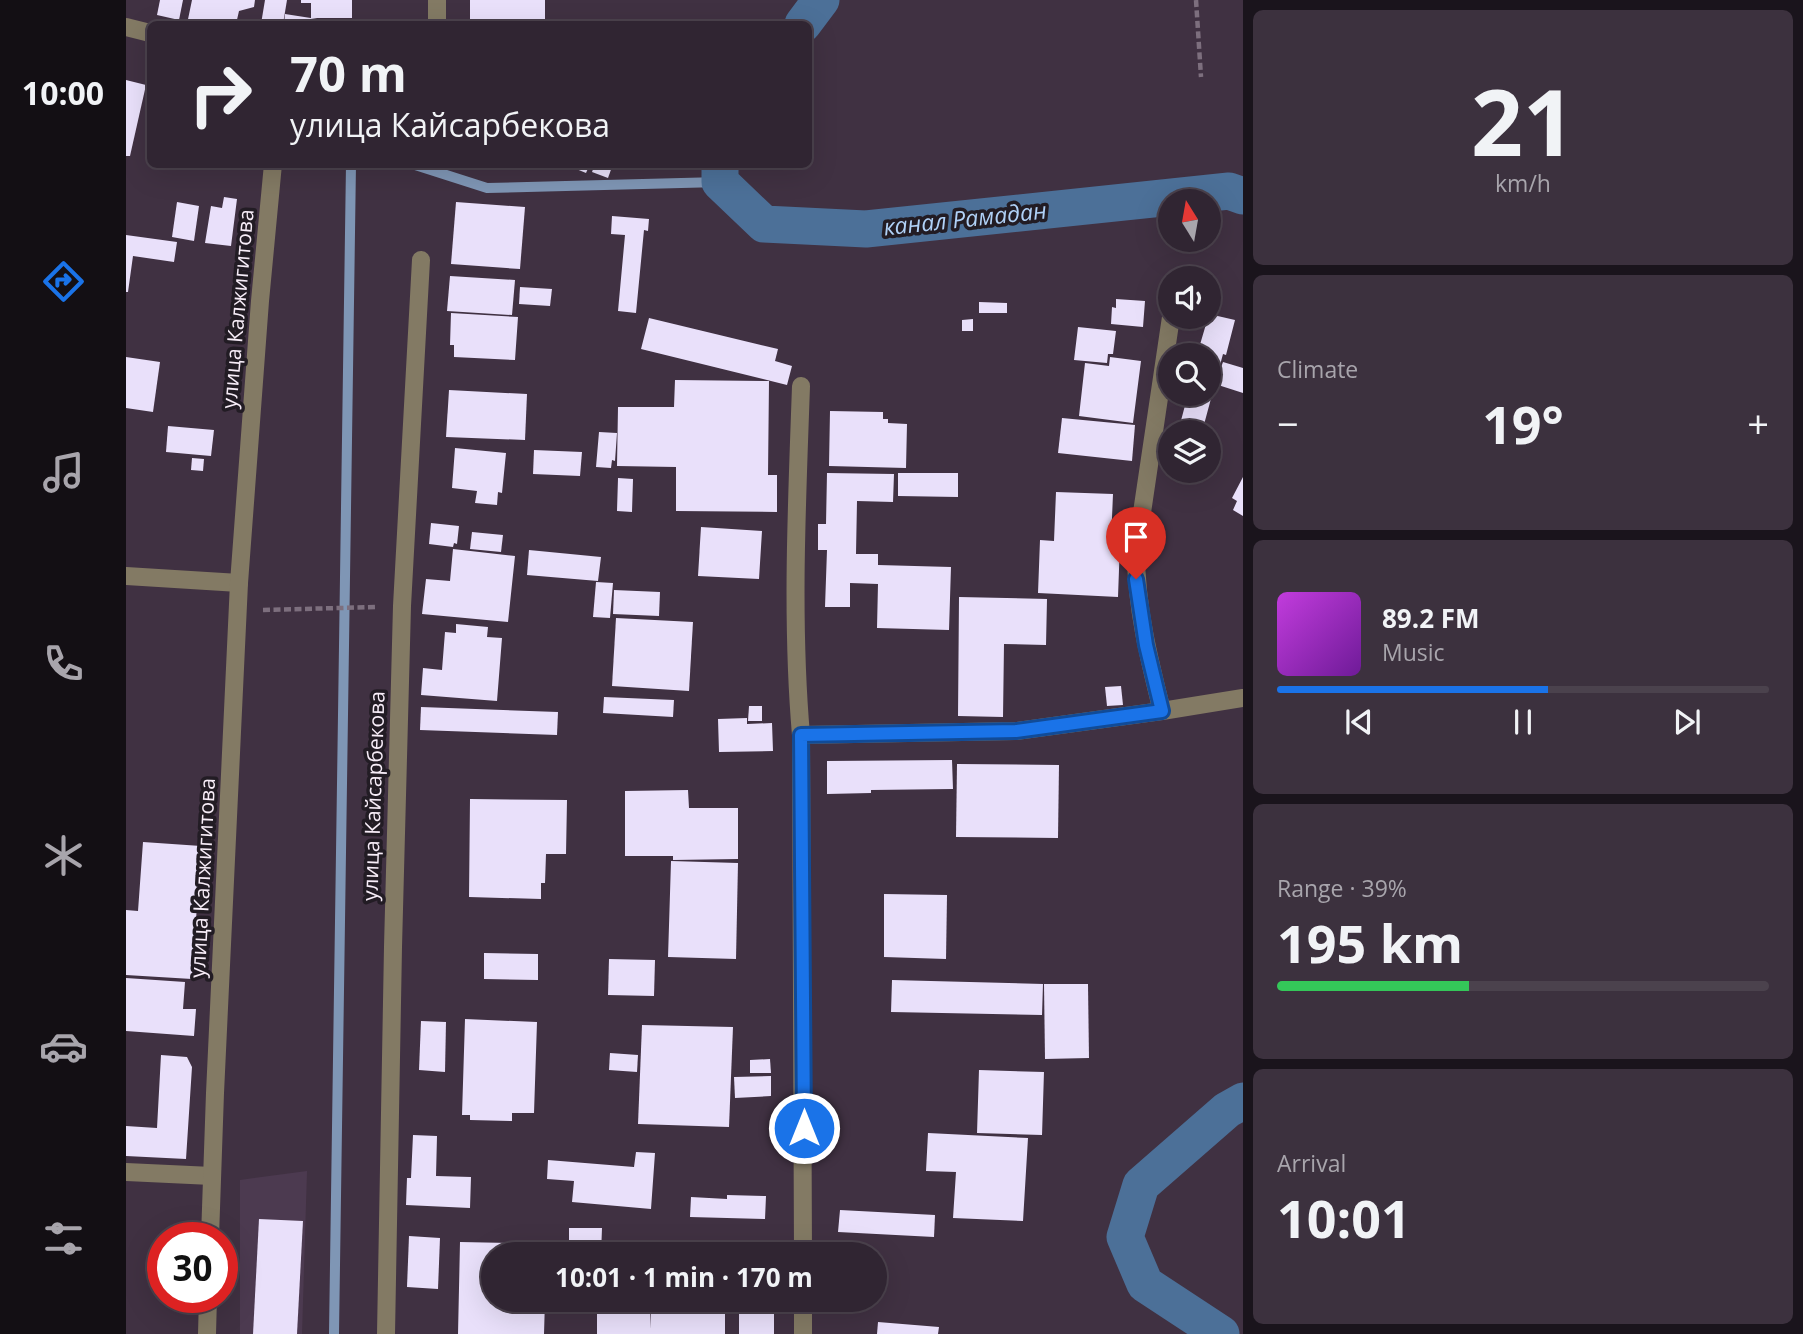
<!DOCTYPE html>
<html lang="en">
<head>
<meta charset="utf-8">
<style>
  body { margin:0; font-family:"Open Sans",sans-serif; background:#3c313e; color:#f1f3f6; height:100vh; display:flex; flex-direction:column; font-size:26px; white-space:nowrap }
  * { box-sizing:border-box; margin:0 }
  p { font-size:23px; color:#a8a5ac }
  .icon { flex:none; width:38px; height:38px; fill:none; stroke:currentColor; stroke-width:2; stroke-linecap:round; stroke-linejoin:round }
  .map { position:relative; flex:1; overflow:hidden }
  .side { display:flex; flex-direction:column; gap:10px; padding:10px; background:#1a141c; width:560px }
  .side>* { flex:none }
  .top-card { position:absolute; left:21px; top:21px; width:665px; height:147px; border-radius:10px; box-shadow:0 7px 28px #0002,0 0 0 2px #4b424d; background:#302532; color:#f1f3f6; overflow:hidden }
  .needle { width:46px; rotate:349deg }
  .controls { position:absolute; left:1032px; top:189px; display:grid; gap:14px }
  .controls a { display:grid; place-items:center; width:63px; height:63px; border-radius:50%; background:#302532; box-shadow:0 7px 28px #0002,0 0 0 2px #4b424d; font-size:35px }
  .speed { position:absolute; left:21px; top:1222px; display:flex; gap:14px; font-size:35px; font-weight:700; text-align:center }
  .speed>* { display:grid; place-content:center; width:91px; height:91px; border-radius:50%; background:#302532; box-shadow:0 7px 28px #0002,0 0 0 2px #4b424d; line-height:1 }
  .speed .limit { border:10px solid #d22; background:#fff; color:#111 }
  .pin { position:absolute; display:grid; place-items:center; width:60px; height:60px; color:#fff; margin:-72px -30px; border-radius:50% 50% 50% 0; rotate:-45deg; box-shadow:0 0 7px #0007 }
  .pin .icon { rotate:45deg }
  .me { position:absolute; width:77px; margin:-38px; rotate:0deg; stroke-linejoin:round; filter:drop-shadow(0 0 5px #0008) }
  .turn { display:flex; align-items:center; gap:24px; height:147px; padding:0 28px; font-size:32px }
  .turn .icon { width:91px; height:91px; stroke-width:2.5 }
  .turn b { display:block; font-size:49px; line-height:60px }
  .big { font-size:52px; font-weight:700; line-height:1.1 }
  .side .widget { flex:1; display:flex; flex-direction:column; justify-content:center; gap:10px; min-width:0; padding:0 24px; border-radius:10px; background:#3c313e }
  .side .dial { align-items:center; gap:0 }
  .dial b { font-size:91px; line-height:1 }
  .song { display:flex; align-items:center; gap:21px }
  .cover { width:84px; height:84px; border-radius:10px; background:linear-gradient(135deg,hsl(290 70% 55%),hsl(280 70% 35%)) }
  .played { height:7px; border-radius:4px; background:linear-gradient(90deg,#1a73e8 55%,#4b424d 55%) }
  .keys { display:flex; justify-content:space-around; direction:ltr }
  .heat { display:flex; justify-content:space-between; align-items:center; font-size:38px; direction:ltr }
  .charge { height:10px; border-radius:5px; background:linear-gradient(90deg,#34c759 39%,#4b424d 0) }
  .trip { position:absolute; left:355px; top:1242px; width:406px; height:70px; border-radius:35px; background:#302532; box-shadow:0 7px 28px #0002,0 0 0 2px #4b424d; font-weight:700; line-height:70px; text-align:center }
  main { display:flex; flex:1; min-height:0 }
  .tab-bar { display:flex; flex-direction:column; width:126px; justify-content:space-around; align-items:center; background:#130f14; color:#a8a5ac }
  .tab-bar .icon { width:49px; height:49px }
  .tab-bar .on { color:#1a73e8 }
  .tab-bar b { font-size:32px; color:#f1f3f6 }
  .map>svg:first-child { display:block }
</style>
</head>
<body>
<main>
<nav class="tab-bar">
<b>10:00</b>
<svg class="icon on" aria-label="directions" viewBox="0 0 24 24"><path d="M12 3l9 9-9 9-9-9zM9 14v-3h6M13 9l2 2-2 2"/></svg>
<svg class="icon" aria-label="music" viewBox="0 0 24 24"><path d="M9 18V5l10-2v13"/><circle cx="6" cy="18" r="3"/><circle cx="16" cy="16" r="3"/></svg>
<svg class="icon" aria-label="phone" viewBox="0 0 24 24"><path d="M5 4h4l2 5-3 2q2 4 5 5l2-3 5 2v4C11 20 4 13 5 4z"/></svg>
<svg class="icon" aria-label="climate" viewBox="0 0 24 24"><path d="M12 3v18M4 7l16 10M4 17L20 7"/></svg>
<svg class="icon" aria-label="car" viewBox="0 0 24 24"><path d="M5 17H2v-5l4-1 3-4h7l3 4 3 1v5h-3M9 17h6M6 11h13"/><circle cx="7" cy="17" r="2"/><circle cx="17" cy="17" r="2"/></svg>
<svg class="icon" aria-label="filters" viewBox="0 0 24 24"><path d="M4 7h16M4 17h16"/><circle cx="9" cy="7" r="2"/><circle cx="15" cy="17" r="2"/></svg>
</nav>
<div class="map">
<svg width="1117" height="1334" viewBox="0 0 1117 1334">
  <rect width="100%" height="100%" fill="#403142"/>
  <!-- built -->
  <polygon fill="#4c3a50" points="181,1171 176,1334 114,1334 114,1180"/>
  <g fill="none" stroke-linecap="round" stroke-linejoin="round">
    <!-- stream -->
    <g stroke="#7f96b5" stroke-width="10">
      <polyline points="286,164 361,188 594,182"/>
      <polyline points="208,1334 225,164"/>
    </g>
    <!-- canal -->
    <g stroke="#4c7098" stroke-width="37">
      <polyline points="677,24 695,0"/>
      <polyline points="594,164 594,182 638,224 740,229 1103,191 1117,196"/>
      <polyline points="1095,1334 1019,1284 999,1237 1015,1185 1101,1110 1117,1101"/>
    </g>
  </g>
  <!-- building -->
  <g fill="#e9e0fa">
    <polygon points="34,0 57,0 53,20 31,15"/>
    <polygon points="66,0 129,0 128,7 113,11 110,24 61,24"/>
    <polygon points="139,0 161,0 157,24 135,24"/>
    <polygon points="175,0 226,0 226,18 185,18 185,3 175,3"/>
    <rect x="344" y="0" width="75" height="24"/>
    <polygon points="159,14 217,23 217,24 158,24"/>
    <polygon points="0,80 20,85 4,156 0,156"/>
    <polygon points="438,164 464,164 460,173"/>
    <polygon points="469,164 487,164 482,178 466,172"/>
    <polygon points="98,197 111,199 105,246 79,243 85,206 96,208"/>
    <polygon points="51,202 73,206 68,241 46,237"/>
    <polygon points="330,202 399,207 394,269 325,264"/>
    <polygon points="486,216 523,219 522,231 518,230 510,313 492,311 499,235 485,234"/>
    <polygon points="0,235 51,242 48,262 7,256 2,292 0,292"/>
    <polygon points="324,276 389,280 386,315 321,311"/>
    <polygon points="394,287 426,289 424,306 393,304"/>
    <polygon points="990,299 1019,301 1017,327 985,324 986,307 990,308"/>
    <polygon points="853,302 881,303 881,313 853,313"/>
    <polygon points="325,313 392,317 389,360 328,357 328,345 324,345"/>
    <polygon points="1083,314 1109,320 1100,355 1097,354 1076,432 1052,432 1062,394 1083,394 1083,355 1072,355 1074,349 1073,348"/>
    <polygon points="523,318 652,349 649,361 666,366 661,385 515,349"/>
    <polygon points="847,319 847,331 836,331 836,320"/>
    <polygon points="952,327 990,331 987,354 982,354 981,363 948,360"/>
    <polygon points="0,357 34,362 27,412 0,408"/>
    <polygon points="984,357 1015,361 1007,423 953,416 959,363 983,366"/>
    <polygon points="1097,362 1117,368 1117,393 1089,384"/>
    <polygon points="549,380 643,381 642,475 651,475 651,512 550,511 550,467 491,466 492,407 548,407"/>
    <polygon points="323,390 401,394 399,440 320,437"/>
    <polygon points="704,411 757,412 757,419 762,419 762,423 781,424 780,468 703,466"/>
    <polygon points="936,418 1009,425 1006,461 932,453"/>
    <polygon points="42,426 88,430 85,456 40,452"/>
    <polygon points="473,432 491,433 489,461 486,460 485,468 470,467"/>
    <polygon points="329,448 380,453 376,493 372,492 371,505 349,503 351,491 326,488"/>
    <polygon points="408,450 456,452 454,476 407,474"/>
    <polygon points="66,458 78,459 77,471 65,470"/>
    <polygon points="701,473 768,474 767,502 731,501 730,554 752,554 752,565 825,567 823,630 751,628 752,584 724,583 724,607 699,607 701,550 692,550 692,524 700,524"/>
    <polygon points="772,473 832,473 832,497 772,496"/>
    <polygon points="1117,477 1117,516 1107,510 1111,501 1106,498"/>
    <polygon points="492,478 507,479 506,512 491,511"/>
    <polygon points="930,492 987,494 985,541 994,542 992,597 912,593 914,540 928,541"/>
    <polygon points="305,523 333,526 331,544 328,543 327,547 303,544"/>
    <polygon points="575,527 636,531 633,579 572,576"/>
    <polygon points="346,532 377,535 375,552 344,549"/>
    <polygon points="327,549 389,556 382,622 296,614 300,579 324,581"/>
    <polygon points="403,550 475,557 472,581 401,575"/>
    <polygon points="470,582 487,583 484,618 467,617"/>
    <polygon points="488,590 534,592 533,616 487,614"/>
    <polygon points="833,597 921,599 920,645 878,644 877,717 832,716"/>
    <polygon points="490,618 567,622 563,691 486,686"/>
    <polygon points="330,624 362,627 361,637 376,638 371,701 295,695 297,668 316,670 319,632 330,633"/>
    <polygon points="995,686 997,705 981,706 979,687"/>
    <polygon points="478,697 548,700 547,717 477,713"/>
    <polygon points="623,706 636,706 636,721 622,721"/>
    <polygon points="295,707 432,712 431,735 294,730"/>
    <polygon points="621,718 621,724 646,723 647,751 593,752 592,719"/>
    <polygon points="826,760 827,789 745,790 745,793 701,794 701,761"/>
    <polygon points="831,764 933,765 932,838 830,837"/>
    <polygon points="562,790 563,808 612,808 612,859 547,860 547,856 499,856 499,791"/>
    <polygon points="344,799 441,800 440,854 420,854 419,883 415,883 415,899 343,897"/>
    <polygon points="17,842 75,846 66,979 0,975 0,910 12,911"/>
    <polygon points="545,861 612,863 610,959 542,957"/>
    <polygon points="758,894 821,895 820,959 758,957"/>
    <polygon points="358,953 412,954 412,980 358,979"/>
    <polygon points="483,959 529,960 528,996 482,995"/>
    <polygon points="0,978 59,982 57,1009 70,1009 68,1036 0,1031"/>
    <polygon points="766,980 917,984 916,1015 765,1012"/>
    <polygon points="918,984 962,984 963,1058 919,1059"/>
    <polygon points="339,1019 411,1022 408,1113 386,1113 386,1121 344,1120 344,1115 336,1115"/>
    <polygon points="295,1021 320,1022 319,1072 293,1070"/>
    <polygon points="516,1025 607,1027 603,1127 512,1124"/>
    <polygon points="484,1053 512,1055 511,1072 483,1070"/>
    <polygon points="35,1055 61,1057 66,1067 60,1159 0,1156 0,1126 31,1128"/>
    <polygon points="644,1059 645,1073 624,1073 624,1060"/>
    <polygon points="853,1070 918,1072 916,1135 851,1133"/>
    <polygon points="645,1076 645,1096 609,1098 608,1077"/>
    <polygon points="802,1133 902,1138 897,1221 827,1218 830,1172 800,1171"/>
    <polygon points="287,1135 311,1136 310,1176 345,1177 344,1208 280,1205 281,1178 285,1178"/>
    <polygon points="510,1152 529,1153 525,1209 446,1202 448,1181 421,1179 422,1160 508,1167"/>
    <polygon points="601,1195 640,1196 639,1219 564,1217 565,1197 601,1199"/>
    <polygon points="714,1210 809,1215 808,1237 712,1232"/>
    <polygon points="133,1219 177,1221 171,1334 127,1334"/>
    <polygon points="443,1228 476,1228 475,1255 368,1255 368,1300 419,1300 418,1334 332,1334 334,1242 443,1244"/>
    <polygon points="283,1236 314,1238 312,1289 281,1287"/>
    <polygon points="480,1248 599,1251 599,1255 480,1255"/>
    <rect x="613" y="1300" width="35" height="34"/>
    <polygon points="471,1306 524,1307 525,1329 525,1306 599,1308 599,1334 471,1334"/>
    <polygon points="752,1322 813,1327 812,1334 751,1334"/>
  </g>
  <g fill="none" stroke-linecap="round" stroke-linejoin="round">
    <!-- path -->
    <g stroke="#7d6f7e" stroke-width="4.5" stroke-dasharray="7 3.5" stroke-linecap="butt">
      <polyline points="1070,0 1075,77"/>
      <polyline points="137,610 251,607"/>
    </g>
    <!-- minor -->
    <g stroke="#837a64" stroke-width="18">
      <polyline points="311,24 311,0"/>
      <polyline points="0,27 24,33"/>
      <path d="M675 386C671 502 665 619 675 735L677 1255"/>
      <polyline points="0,576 113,583"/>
      <path d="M1036 711C1023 659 1010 607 1010 553L1045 317"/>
      <polyline points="675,735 890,731 1036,711 1117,698"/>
      <polyline points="0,1172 86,1176"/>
      <polyline points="84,1237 89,1093 113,583 134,301 147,164"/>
      <polyline points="81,1334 82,1297"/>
      <polyline points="260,1334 267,947 276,606 295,260"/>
      <polyline points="677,1334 677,1300"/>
    </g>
  </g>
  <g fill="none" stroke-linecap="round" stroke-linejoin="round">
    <defs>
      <polyline id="route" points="678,1128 675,735 890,731 1036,711 1020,645 1010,579"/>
    </defs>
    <!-- route casing -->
    <use href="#route" stroke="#114b97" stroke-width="18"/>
    <!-- route -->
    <use href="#route" stroke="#1a73e8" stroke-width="12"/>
  </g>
  <g text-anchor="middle" stroke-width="7" stroke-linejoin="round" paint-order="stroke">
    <!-- street labels -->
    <g font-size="21" fill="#f7edf8" stroke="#221c24">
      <text transform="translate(112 309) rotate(-85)" y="7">улица Калжигитова</text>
      <text transform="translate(248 796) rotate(-88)" y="7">улица Кайсарбекова</text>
      <text transform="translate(77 878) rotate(-87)" y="7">улица Калжигитова</text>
    </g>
    <!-- water labels -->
    <g font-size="23" font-style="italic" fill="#b0d1f7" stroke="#221c24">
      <text transform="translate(839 219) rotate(-6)" y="8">канал Рамадан</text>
    </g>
  </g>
</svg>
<div class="controls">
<a><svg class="needle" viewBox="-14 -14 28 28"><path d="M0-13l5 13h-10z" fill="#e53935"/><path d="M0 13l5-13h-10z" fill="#a8a5ac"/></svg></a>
<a><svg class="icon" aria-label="sound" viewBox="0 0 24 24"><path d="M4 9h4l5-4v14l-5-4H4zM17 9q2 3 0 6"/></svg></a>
<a><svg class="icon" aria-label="search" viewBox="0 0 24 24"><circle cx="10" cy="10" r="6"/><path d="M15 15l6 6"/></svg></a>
<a><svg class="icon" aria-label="layers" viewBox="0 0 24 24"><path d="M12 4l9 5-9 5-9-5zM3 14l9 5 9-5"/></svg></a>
</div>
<div class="speed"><div class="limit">30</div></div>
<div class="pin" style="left:1010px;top:579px;background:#d93025"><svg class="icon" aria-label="arrive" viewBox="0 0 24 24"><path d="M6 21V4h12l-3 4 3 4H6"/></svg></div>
<svg class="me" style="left:678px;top:1128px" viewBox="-20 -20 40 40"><circle r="17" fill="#1a73e8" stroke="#fff" stroke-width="3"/><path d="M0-11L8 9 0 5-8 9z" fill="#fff"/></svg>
<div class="trip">10:01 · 1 min · 170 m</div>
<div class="top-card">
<div class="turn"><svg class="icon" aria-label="right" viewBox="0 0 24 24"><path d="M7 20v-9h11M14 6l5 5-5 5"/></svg><div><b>70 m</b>улица Кайсарбекова</div></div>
</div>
</div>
<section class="side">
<div class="widget dial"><b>21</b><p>km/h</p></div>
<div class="widget"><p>Climate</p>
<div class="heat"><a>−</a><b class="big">19°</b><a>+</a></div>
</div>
<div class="widget">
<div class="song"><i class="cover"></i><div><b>89.2 FM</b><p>Music</p></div></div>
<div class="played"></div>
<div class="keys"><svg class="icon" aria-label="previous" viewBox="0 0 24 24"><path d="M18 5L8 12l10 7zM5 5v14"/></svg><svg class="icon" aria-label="pause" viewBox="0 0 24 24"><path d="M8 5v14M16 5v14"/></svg><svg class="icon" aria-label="next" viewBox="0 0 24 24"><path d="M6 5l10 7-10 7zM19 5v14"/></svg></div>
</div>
<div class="widget"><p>Range · 39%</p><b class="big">195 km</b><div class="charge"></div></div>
<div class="widget"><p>Arrival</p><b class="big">10:01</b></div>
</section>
</main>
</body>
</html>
